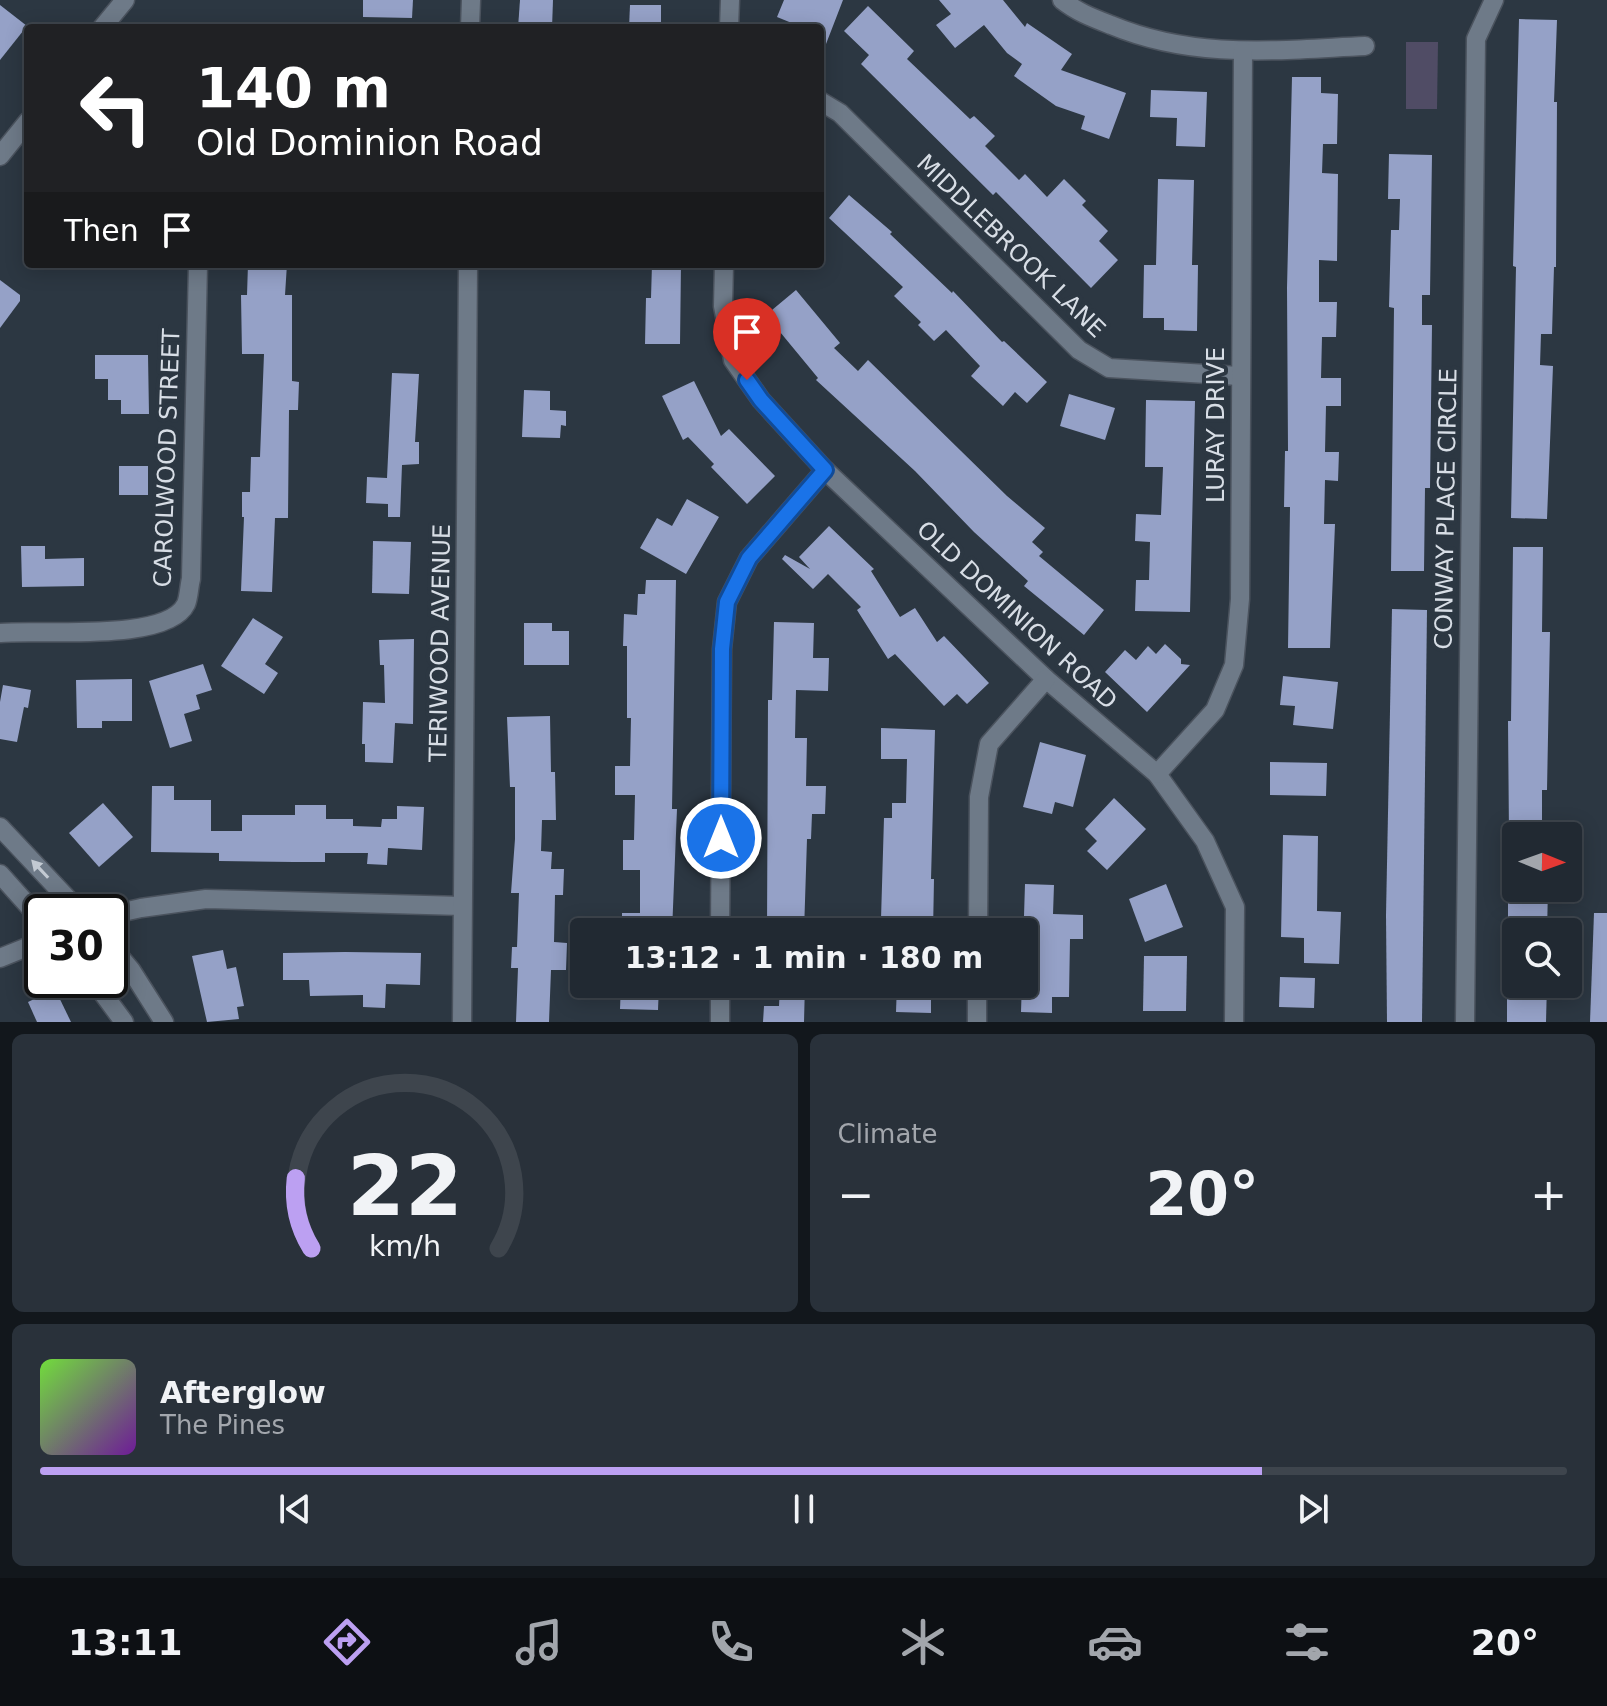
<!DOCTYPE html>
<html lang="en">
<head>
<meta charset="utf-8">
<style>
  body { margin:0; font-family:"DejaVu Sans",sans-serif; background:#29313a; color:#f1f3f6; height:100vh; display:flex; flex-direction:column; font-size:30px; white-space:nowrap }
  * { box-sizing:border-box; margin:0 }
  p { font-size:26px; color:#a2a6ac }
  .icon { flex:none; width:44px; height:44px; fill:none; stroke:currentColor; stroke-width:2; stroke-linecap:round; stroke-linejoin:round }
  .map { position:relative; height:1022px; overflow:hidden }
  .side { display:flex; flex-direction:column; gap:12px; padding:12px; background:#12171c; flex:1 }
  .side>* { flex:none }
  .guide { position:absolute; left:24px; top:24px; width:800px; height:244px; border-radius:8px; box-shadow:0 4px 20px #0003,0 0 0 2px #3e454d; background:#202124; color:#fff; overflow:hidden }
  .needle { width:52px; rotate:91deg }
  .fabs { position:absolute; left:1502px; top:822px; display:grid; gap:16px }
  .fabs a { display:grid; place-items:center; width:80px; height:80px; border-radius:8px; background:#212932; box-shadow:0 4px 20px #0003,0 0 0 2px #3e454d; font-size:40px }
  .speed { position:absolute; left:24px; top:894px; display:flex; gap:16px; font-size:40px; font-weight:700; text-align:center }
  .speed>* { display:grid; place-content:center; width:104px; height:104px; border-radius:50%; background:#212932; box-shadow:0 4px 20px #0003,0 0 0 2px #3e454d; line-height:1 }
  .speed .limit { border:4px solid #111; border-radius:12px; background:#fff; color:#111 }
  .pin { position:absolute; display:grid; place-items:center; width:68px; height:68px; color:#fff; margin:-82px -34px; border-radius:50% 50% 50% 0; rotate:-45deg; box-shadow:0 0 8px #0007 }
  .pin .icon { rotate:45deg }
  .me { position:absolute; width:88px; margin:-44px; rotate:0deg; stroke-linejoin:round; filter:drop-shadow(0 0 6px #0008) }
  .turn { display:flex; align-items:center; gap:28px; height:168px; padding:0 40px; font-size:36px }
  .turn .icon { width:104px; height:104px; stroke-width:2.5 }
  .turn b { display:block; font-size:56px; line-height:68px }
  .then { display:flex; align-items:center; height:76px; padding:0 40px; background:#0003; gap:16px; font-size:30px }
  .big { font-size:60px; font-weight:600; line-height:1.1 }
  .side .tile { flex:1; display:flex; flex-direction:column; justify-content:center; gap:12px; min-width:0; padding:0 28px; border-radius:12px; background:#29313a }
  .side .dial { align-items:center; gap:0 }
  .dial svg { height:208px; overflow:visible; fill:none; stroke:#3e454d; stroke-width:7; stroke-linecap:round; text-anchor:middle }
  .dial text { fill:#f1f3f6; stroke:none }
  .song { display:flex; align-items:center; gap:24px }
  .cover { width:96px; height:96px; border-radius:12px; background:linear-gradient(135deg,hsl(100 70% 55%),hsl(280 70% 35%)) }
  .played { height:8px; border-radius:4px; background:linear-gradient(90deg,#bca0f2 80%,#3e454d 80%) }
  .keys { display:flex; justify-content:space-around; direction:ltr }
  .heat { display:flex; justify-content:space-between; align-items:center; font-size:44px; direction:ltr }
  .side .tiles { flex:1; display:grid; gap:12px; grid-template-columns:1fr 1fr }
  .tile:last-child { grid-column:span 2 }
  .trip { position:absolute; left:570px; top:918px; width:468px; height:80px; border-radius:8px; background:#212932; box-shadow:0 4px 20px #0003,0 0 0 2px #3e454d; font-weight:600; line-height:80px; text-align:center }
  .menu { display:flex; height:128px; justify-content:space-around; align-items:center; background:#0d1014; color:#a2a6ac }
  .menu .icon { width:56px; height:56px }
  .menu .current { color:#bca0f2 }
  .menu b { font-size:36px; color:#f1f3f6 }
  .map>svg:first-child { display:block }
</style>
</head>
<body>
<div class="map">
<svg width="1607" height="1022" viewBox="0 0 1607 1022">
  <rect width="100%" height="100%" fill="#2c3742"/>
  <!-- green -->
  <polygon fill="#504c65" points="1406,42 1438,42 1437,109 1406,109"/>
  <!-- building -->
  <g fill="#95a1c7">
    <polygon points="363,0 413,0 412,18 363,17"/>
    <polygon points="520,0 553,0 552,28 518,28"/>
    <polygon points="784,0 843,0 821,57 820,28 804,28 777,17"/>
    <polygon points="939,0 1003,0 1025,27 1027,23 1072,54 1061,70 1126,93 1109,139 1081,129 1085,116 1056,106 1014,76 1022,64 1007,53 984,25 955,48 936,25 951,14"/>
    <polygon points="0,5 27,26 0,60"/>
    <polygon points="630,5 661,5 661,28 629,28"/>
    <polygon points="868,6 914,51 907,59 970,119 974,116 995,136 985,146 1019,180 1025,174 1047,197 1064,179 1086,201 1082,205 1108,231 1099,241 1118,260 1091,288 996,192 993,195 861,64 869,55 844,31"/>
    <polygon points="1519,19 1557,20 1554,102 1557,102 1556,267 1554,267 1552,334 1541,334 1540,365 1553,366 1547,519 1511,518 1516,267 1513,266"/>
    <polygon points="1292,77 1321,77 1321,93 1338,94 1337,144 1323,144 1322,173 1338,174 1337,261 1319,260 1319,302 1337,302 1336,337 1322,337 1321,378 1341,378 1341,406 1326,406 1325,452 1339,452 1338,481 1325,480 1324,524 1335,524 1330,648 1288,648 1290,507 1284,507 1285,451 1288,451 1287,288"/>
    <polygon points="1151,90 1207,92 1205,147 1176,146 1177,118 1150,117"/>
    <polygon points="1389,154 1432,155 1430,295 1422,295 1422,325 1432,325 1430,488 1425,488 1424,571 1391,571 1394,308 1389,307 1391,230 1399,230 1400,199 1388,199"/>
    <polygon points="1158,179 1194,180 1192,265 1198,265 1197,331 1164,330 1164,318 1143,318 1144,265 1156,265"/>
    <polygon points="849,195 892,232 890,234 952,293 953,291 1002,342 1004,341 1047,382 1027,403 1015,392 1003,406 971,376 980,366 946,330 934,341 918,325 921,322 894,296 903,287 829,218"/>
    <polygon points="248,264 287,264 285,295 292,295 292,381 299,382 298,410 289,410 288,518 275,518 272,592 241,591 244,517 242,517 242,492 250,492 251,457 260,457 264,354 242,354 241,295 247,295"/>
    <polygon points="652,264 681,264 680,344 645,344 646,298 651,298"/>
    <polygon points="0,280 20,295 20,301 0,328"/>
    <polygon points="796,290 840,343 834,348 858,371 868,360 1007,496 1045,528 1032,542 1043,552 1039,556 1104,610 1084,635 1024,586 1028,581 974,532 915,471 816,380 818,378 766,315"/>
    <polygon points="95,355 148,355 149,414 121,414 121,400 108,400 108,379 95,379"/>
    <polygon points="392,373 419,374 415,442 419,442 419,464 402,465 400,517 388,517 388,504 366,503 367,477 387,478"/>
    <polygon points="694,381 721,436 729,429 775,476 747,504 711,467 714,464 688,437 683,440 662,396"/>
    <polygon points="524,390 550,391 550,410 566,411 566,426 561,425 560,438 522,437"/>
    <polygon points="1069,394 1115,408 1105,440 1060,426"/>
    <polygon points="1146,400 1195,401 1190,612 1135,611 1136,580 1149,580 1150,542 1135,541 1136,514 1161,515 1163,467 1145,467"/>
    <rect x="119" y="466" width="29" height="29"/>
    <polygon points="687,499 719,517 686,574 640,548 657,518 672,526"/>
    <polygon points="829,526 874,569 871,571 900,617 915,608 937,642 944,636 989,683 967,704 957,694 944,706 895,654 888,659 857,610 861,607 828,574 813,589 782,559 785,555 810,569 799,557"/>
    <polygon points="373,541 411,542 409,594 372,593"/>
    <polygon points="21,546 45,546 45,559 84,558 84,586 22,587"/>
    <polygon points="1513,547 1543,547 1542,632 1550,632 1547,790 1542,790 1542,836 1509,836 1508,721 1511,721"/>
    <polygon points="646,580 676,580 672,809 677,809 672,932 622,932 622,913 640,913 640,870 623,870 623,840 634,840 635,795 615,795 615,766 630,766 631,718 627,718 627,646 623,646 624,614 637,615 638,594 645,594"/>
    <polygon points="1392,609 1427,610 1422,1022 1387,1022 1386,915"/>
    <polygon points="253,618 283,637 265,664 278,673 264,694 221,666"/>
    <polygon points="774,622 814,623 813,658 829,658 828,691 796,690 795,738 807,738 806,786 826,786 825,814 812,814 811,839 807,839 804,932 767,932 768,700 772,700"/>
    <polygon points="524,623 552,623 552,631 569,631 569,665 524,665"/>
    <polygon points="414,639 413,724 395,723 393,763 365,762 365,744 362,744 363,702 385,703 384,665 380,665 379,640"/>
    <polygon points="1165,644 1181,659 1181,664 1190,665 1147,712 1105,672 1125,650 1136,660 1148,646 1156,654"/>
    <polygon points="203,664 212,690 196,695 200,709 184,714 192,741 170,748 149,681"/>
    <polygon points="1283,676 1338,682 1333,729 1293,725 1295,706 1280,705"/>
    <polygon points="132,679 132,721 102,721 102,728 77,728 76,680"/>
    <polygon points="3,685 31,690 28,708 24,707 17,742 0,739 0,702"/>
    <polygon points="550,716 551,772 555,772 556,820 542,820 541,851 552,852 551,869 564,869 563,895 555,895 554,942 567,943 566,970 551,970 549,1022 516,1022 518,968 511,968 512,947 517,947 519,893 511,893 515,839 515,787 510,787 507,717"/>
    <polygon points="881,728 935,730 931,879 934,879 933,932 906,932 906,920 881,919 884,818 892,818 892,803 906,803 907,759 881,759"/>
    <polygon points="1040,742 1086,755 1073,807 1055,802 1052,814 1023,807"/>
    <polygon points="1270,762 1327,763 1326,796 1270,795"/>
    <polygon points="152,786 174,786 174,800 211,800 211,831 242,831 242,815 295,815 295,805 326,805 326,819 353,819 353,826 381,827 382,819 397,819 397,806 424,807 422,850 388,848 387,865 367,864 368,853 325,853 325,862 294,862 219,861 219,853 151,852"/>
    <polygon points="1114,798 1146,829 1107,870 1087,851 1097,841 1085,829"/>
    <polygon points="103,803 133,837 99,867 69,833"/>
    <polygon points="1283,835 1318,836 1317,911 1341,912 1339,964 1304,963 1304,938 1281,937"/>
    <polygon points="1025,884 1054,885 1053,914 1083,915 1083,939 1070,939 1069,997 1052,997 1052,1013 1021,1012"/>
    <polygon points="1166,884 1183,927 1145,942 1129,899"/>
    <polygon points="1508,888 1548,888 1547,932 1508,932"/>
    <polygon points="1594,913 1607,913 1607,1022 1590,1022"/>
    <polygon points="223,950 227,969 236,967 244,1006 237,1007 239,1019 207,1022 192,956"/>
    <polygon points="345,952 421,953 420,985 386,984 385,1008 363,1007 363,995 310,996 309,980 283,980 283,953"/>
    <polygon points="1144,956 1187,956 1186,1011 1143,1011"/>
    <polygon points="1280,977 1315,978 1314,1008 1279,1007"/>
    <polygon points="621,984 659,984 658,1010 620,1009"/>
    <polygon points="780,984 805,984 804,1022 763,1022 764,1006 779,1006"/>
    <polygon points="897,984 931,984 931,1013 896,1012"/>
    <polygon points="1507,984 1547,984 1546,1022 1507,1022"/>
    <polygon points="55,989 71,1022 37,1022 28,1002"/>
  </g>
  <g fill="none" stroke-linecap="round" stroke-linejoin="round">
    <defs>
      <g id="minor">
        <path d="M1062 0C1077 12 1093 18 1111 25 1195 60 1277 50 1365 46"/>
        <polyline points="102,28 125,0"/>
        <polyline points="470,28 471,0"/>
        <polyline points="729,28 730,0"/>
        <polyline points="820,101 840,113 1079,350 1109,368 1239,376"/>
        <polyline points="0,156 28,121"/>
        <polyline points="724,264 723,306 733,360 761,400 825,470 1046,679 1157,774 1205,841 1235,907 1234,1022"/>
        <path d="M0 633C40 629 167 643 186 604 189 597 189 586 191 579L198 264"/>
        <polyline points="1157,774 1215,710 1234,665 1240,599 1243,51"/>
        <polyline points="0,827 80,912"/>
        <polyline points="0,874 42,921"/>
        <polyline points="110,915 141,908 206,899 462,906"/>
        <polyline points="720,932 722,649 727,602 749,558 825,470"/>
        <polyline points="978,932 979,797 989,744 1046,679"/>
        <polyline points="110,945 131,970 164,1022"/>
        <polyline points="0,958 42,941"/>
        <polyline points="93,980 124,1022"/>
        <polyline points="462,1022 468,264"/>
        <polyline points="720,1022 720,984"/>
        <polyline points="977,1022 977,984"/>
        <polyline points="1465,1022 1476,39 1494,0"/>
      </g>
    </defs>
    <!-- minor casing -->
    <use href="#minor" stroke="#4b535e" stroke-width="21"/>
    <!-- minor -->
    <use href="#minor" stroke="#6e7a88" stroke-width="18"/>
  </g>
  <!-- one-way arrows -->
  <defs><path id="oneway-solid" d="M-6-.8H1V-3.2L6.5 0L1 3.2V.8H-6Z" transform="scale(2)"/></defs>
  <use fill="#c2c9d2" href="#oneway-solid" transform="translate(40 869) rotate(-133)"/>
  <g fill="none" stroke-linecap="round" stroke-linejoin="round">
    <defs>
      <polyline id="route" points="721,838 722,649 727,602 749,558 825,470 761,400 747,380"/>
    </defs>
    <!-- route casing -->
    <use href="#route" stroke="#114b97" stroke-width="20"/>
    <!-- route -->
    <use href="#route" stroke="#1a73e8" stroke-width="14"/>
  </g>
  <g text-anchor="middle" stroke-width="8" stroke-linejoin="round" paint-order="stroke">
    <!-- street labels -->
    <g font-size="24" fill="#d7dde5" stroke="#2c3742">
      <text transform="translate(1011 246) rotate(44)" y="8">MIDDLEBROOK LANE</text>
      <text transform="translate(1216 425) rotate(-90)" y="8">LURAY DRIVE</text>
      <text transform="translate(167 458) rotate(-88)" y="8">CAROLWOOD STREET</text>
      <text transform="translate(1446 509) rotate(-89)" y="8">CONWAY PLACE CIRCLE</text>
      <text transform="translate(1017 615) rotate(43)" y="8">OLD DOMINION ROAD</text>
      <text transform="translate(440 643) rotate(-89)" y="8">TERIWOOD AVENUE</text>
    </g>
  </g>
</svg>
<div class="fabs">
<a><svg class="needle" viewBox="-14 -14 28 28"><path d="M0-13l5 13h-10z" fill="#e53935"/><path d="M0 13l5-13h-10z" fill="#a2a6ac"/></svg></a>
<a><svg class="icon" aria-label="search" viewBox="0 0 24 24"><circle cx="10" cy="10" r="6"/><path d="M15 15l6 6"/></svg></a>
</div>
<div class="speed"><div class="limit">30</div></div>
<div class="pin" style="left:747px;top:380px;background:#d93025"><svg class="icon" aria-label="arrive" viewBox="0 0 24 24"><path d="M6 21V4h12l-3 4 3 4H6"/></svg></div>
<svg class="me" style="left:721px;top:838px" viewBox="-20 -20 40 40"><circle r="17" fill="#1a73e8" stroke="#fff" stroke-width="3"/><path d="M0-11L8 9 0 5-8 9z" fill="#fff"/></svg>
<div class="trip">13:12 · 1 min · 180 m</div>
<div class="guide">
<div class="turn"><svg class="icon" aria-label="left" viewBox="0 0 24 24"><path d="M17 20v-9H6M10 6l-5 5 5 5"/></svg><div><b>140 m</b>Old Dominion Road</div></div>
<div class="then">Then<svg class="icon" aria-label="arrive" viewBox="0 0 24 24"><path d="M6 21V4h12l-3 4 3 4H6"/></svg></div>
</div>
</div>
<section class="side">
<div class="tiles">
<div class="tile dial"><svg viewBox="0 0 100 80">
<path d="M14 69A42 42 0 1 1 86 69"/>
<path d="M14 69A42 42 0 0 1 8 42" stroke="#bca0f2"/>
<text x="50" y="56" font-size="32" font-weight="700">22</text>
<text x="50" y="72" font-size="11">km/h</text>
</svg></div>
<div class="tile"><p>Climate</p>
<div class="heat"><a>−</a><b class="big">20°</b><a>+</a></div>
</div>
<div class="tile">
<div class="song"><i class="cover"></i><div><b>Afterglow</b><p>The Pines</p></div></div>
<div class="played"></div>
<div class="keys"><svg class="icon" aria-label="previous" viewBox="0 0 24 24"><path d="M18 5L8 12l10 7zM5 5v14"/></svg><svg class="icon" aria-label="pause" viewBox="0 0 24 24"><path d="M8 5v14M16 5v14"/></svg><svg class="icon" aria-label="next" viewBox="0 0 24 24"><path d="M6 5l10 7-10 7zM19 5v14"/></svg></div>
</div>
</div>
</section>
<nav class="menu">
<b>13:11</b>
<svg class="icon current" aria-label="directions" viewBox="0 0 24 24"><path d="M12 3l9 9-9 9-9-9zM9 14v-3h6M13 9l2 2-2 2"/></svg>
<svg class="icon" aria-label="music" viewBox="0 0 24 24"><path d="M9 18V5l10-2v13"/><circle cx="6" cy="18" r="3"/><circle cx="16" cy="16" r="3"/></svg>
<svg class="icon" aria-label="phone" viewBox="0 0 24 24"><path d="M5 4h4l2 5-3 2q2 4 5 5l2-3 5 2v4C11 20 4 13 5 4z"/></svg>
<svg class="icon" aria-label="climate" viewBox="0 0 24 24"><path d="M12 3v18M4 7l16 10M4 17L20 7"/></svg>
<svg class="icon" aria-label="car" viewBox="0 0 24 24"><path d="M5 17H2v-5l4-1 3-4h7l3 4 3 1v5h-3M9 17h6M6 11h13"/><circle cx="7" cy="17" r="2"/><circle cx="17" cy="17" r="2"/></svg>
<svg class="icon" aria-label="filters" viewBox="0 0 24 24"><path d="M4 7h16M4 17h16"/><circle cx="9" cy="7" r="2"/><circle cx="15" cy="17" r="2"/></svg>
<b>20°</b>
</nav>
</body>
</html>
